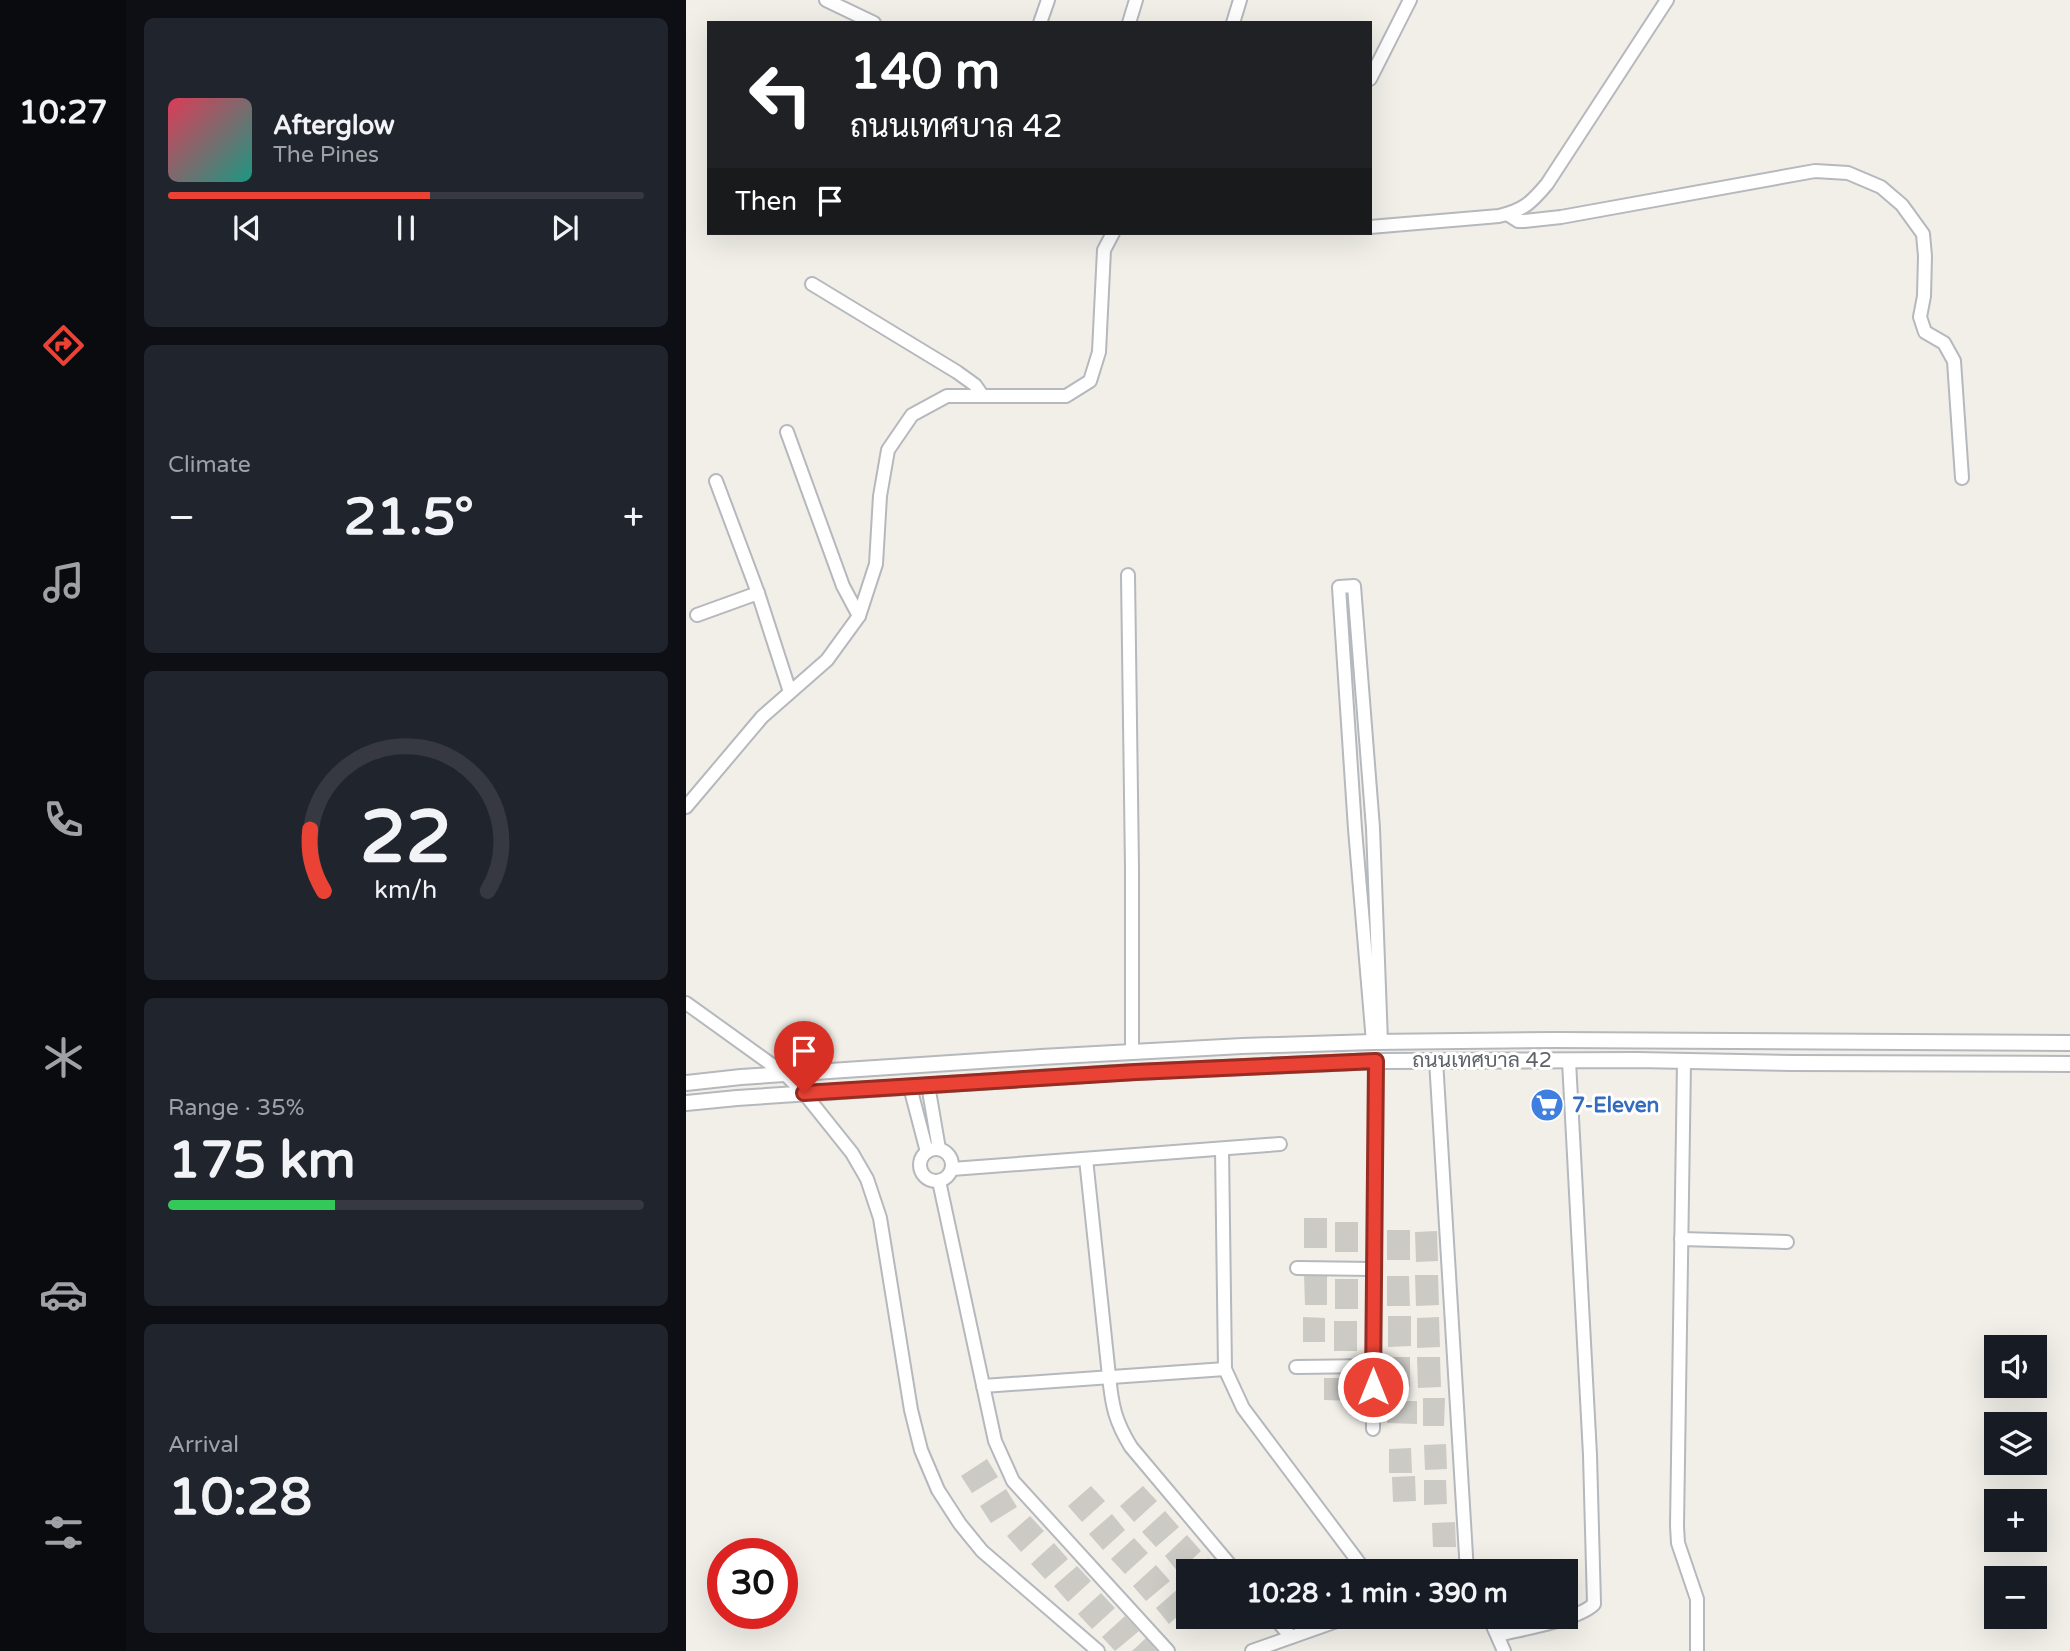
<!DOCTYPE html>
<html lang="en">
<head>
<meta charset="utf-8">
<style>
  body { margin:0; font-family:"Varela Round",Sarabun,sans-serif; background:#20242c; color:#f1f3f6; height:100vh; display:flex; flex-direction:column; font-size:26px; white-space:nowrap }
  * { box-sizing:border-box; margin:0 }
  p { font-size:23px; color:#9ea1a6 }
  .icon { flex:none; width:38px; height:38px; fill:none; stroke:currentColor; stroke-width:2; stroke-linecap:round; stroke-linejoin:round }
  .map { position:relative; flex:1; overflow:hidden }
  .drawer { display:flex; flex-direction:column; gap:18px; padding:18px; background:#0d0f14; width:560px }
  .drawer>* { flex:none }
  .guide { position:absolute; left:21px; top:21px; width:665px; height:214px; border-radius:0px; box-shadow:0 7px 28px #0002; background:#202124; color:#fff; overflow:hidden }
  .buttons { position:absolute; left:1298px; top:1335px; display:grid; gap:14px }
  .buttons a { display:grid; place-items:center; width:63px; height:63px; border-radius:0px; background:#171b24; box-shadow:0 7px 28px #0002; font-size:35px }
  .speed { position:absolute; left:21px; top:1538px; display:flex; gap:14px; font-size:35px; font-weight:700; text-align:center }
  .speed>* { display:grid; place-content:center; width:91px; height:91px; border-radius:50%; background:#171b24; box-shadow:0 7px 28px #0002; line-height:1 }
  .speed .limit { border:10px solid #d22; background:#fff; color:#111 }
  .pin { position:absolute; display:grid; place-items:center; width:60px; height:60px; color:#fff; margin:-72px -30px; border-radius:50% 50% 50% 0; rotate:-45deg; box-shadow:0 0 7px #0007 }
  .pin .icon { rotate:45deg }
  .me { position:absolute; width:77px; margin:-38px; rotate:0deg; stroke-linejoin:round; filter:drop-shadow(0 0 5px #0008) }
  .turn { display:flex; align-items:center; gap:24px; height:147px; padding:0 28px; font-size:32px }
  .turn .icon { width:91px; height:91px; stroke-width:2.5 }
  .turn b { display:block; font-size:49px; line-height:60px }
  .then { display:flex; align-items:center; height:66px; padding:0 28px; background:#0003; gap:14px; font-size:26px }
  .big { font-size:52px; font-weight:700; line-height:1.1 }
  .drawer .widget { flex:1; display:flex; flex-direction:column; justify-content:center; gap:10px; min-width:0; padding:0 24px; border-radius:10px; background:#20242c }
  .drawer .dial { align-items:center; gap:0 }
  .dial svg { height:182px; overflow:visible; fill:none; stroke:#363941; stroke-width:7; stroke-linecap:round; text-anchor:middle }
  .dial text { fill:#f1f3f6; stroke:none }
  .song { display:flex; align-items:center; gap:21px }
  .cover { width:84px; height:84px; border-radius:10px; background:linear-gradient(135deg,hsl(350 70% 55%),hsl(170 70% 35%)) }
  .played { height:7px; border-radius:4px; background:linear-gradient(90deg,#ea4335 55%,#363941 55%) }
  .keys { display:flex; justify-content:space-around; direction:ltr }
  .heat { display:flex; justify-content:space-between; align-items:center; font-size:38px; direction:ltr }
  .charge { height:10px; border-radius:5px; background:linear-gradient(90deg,#34c759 35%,#363941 0) }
  .trip { position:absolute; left:490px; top:1559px; width:402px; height:70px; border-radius:0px; background:#171b24; box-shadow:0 7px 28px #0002; font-weight:700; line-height:70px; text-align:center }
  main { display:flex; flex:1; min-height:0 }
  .dock { display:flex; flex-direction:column; width:126px; justify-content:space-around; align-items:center; background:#090b0e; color:#9ea1a6 }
  .dock .icon { width:49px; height:49px }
  .dock .on { color:#ea4335 }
  .dock b { font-size:32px; color:#f1f3f6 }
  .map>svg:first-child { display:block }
</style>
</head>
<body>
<main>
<nav class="dock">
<b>10:27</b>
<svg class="icon on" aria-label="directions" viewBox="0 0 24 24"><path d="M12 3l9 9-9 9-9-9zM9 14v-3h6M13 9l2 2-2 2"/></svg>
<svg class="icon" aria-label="music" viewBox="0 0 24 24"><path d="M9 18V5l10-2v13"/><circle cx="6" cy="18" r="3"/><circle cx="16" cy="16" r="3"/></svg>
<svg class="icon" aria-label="phone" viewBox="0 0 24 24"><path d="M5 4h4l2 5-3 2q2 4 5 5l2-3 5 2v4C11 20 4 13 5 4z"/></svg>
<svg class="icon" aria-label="climate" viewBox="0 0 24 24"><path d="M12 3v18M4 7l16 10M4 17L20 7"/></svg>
<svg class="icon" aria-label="car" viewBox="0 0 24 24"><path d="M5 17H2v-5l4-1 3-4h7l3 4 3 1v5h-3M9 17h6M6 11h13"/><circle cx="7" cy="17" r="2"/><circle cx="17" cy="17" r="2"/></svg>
<svg class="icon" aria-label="filters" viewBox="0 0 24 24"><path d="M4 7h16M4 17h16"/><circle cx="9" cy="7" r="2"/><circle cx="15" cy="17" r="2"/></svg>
</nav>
<section class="drawer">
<div class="widget">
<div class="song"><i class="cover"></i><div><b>Afterglow</b><p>The Pines</p></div></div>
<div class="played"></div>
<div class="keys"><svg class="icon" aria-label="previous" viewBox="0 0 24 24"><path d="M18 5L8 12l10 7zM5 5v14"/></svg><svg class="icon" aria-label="pause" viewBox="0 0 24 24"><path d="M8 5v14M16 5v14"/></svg><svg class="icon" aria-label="next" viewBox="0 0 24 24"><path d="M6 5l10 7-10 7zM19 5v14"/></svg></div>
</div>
<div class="widget"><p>Climate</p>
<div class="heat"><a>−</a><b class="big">21.5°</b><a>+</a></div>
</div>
<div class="widget dial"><svg viewBox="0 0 100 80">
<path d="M14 69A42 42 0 1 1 86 69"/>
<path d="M14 69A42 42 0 0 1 8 42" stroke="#ea4335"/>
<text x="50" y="56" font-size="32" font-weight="700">22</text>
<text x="50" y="72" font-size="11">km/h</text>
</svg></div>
<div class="widget"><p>Range · 35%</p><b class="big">175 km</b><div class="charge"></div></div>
<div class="widget"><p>Arrival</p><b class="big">10:28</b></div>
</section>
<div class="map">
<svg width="1384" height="1651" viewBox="0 0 1384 1651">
  <rect width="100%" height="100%" fill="#f1efe8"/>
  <!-- building -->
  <g fill="#cccac5">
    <rect x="618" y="1218" width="23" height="30"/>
    <rect x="649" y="1222" width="23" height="30"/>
    <rect x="701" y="1230" width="23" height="30"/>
    <polygon points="751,1231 752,1261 730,1262 729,1232"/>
    <polygon points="618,1275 641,1275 641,1305 619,1305"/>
    <polygon points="729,1275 752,1275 753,1305 730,1306"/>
    <polygon points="701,1276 723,1276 724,1306 701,1306"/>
    <rect x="649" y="1279" width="23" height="30"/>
    <polygon points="702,1316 725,1316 725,1346 702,1347"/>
    <polygon points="617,1317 639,1318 639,1342 617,1342"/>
    <polygon points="753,1317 754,1347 731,1348 731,1318"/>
    <rect x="648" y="1321" width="23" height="30"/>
    <rect x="702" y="1357" width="22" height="30"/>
    <polygon points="731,1357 754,1357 755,1387 732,1388"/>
    <polygon points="638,1378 668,1378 668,1401 638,1400"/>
    <polygon points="737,1398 759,1398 758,1426 737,1426"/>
    <polygon points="701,1401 731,1401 731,1424 701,1423"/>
    <polygon points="760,1444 761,1469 739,1470 738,1445"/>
    <polygon points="725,1448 726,1473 703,1473 703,1449"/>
    <polygon points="301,1459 312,1477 286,1493 275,1476"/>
    <polygon points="729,1476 730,1501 707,1502 706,1477"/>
    <polygon points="738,1480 760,1480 761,1504 738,1505"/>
    <polygon points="405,1486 419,1501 396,1522 382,1506"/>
    <polygon points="457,1486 471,1501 448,1522 434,1506"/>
    <polygon points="320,1489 331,1507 305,1523 294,1506"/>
    <polygon points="479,1511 493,1527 470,1547 456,1532"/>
    <polygon points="426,1514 439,1530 417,1550 403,1534"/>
    <polygon points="344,1516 358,1531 335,1552 321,1536"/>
    <polygon points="769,1522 770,1547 747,1547 746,1523"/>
    <polygon points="501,1535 515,1551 492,1572 479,1556"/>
    <polygon points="448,1538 462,1553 439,1574 425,1559"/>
    <polygon points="368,1543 382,1559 359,1579 345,1564"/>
    <polygon points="522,1558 535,1572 507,1572"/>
    <polygon points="470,1565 484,1581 460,1601 447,1586"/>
    <polygon points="391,1566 405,1581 382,1602 368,1586"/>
    <polygon points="493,1588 502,1599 502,1607 483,1624 470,1608"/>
    <polygon points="415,1593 429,1608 406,1629 392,1614"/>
    <polygon points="439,1616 453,1631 429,1651 416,1637"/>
    <polygon points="460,1638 471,1651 446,1651"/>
  </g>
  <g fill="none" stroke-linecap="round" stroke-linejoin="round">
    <defs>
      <g id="minor">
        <polyline points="140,0 188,23"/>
        <polyline points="354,23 362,0"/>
        <polyline points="443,23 450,0"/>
        <polyline points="547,23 554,0"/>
        <polyline points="684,79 724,0"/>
        <polyline points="821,214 832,221 838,221 875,217 1129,171 1162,173 1195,187 1216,205 1237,234 1239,256 1238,296 1234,317 1239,332 1258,343 1268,361 1276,478"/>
        <path d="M684 227 813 216C838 210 845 203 861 184L981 0"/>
        <polyline points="126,284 271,372 289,385 296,395"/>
        <polyline points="101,432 157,586 173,616"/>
        <polyline points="30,481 72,593 104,692"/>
        <polyline points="442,575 446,868 446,1052"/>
        <polyline points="11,615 72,593"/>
        <polyline points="0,807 76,717 141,660 173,616 190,564 194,496 202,450 226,415 261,396 380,396 404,381 413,352 418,250 427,233"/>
        <polyline points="0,1003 100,1075 118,1093 166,1153 181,1179 194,1218 225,1410 235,1450 252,1490 274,1524 296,1551 412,1651"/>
        <polyline points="687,1042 669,829 653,587 668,586 687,828 695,1042"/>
        <polyline points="750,1060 781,1572"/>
        <polyline points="998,1062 991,1526 992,1543 1011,1599 1011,1651"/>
        <polyline points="242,1085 253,1149"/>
        <polyline points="224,1087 241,1152"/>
        <polyline points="536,1149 539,1369 557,1408 680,1572"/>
        <circle cx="250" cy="1165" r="16"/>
        <path d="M400 1159 423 1376C426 1406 429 1421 445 1447L550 1572"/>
        <polyline points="266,1169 594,1144"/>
        <polyline points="253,1181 309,1441 327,1481 482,1651"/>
        <polyline points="995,1239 1101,1242"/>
        <polyline points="611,1268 687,1269"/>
        <polyline points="610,1367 687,1366"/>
        <polyline points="297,1386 539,1369"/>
        <polyline points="687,1429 690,1061"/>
        <polyline points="588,1617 605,1637"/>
        <polyline points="803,1617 818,1651"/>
        <path d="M812 1635C836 1629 892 1620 908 1604L904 1455 883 1061"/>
        <polyline points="566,1651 662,1617"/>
      </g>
      <g id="tertiary">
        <polyline points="0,1083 55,1077 355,1057 556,1046 687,1042 869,1040 1384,1043"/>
        <polyline points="0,1103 51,1098 429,1073 690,1061 951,1060 1107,1063 1384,1064"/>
      </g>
    </defs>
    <!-- minor casing -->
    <use href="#minor" stroke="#b5b8bc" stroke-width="16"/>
    <!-- tertiary casing -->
    <use href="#tertiary" stroke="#b5b8bc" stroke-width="18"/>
    <!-- minor -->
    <use href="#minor" stroke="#fff" stroke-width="12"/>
    <!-- tertiary -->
    <use href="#tertiary" stroke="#fff" stroke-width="14"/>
  </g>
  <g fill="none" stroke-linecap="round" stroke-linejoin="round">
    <defs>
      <polyline id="route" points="118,1093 450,1072 690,1061 687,1387"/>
    </defs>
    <!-- route casing -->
    <use href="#route" stroke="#982c22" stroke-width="18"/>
    <!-- route -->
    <use href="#route" stroke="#ea4335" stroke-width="12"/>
  </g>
  <!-- icons -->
  <defs>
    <symbol id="supermarket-disc" viewBox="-11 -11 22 22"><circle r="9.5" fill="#3f7fe0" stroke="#fff"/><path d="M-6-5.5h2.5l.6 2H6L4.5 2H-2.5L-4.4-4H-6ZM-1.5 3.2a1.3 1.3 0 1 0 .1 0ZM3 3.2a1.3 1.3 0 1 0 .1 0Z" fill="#fff"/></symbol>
  </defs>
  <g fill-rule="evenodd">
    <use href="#supermarket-disc" x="842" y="1086" width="38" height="38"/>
  </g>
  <g text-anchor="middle" stroke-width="6" stroke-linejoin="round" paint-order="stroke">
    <!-- street labels -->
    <g font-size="21" fill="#5f6368" stroke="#fff">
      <text x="796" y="1067">ถนนเทศบาล 42</text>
    </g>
    <!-- shop labels -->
    <g font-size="21" font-weight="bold" fill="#366cbe" stroke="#fff" text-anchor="start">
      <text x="886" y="1112">7-Eleven</text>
    </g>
  </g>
</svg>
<div class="buttons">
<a><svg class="icon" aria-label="sound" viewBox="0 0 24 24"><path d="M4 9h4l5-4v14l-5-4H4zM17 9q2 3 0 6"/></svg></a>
<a><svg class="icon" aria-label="layers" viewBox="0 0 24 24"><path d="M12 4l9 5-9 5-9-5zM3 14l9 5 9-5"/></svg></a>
<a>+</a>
<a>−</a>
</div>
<div class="speed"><div class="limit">30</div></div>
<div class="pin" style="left:118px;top:1093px;background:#d93025"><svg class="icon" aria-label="arrive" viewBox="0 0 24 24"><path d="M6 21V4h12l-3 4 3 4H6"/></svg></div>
<svg class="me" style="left:687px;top:1387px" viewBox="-20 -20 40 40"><circle r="17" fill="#ea4335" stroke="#fff" stroke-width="3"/><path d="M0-11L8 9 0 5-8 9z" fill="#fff"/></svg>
<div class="trip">10:28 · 1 min · 390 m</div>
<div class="guide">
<div class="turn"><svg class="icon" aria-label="left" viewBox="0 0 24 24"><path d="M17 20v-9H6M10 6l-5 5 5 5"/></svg><div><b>140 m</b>ถนนเทศบาล 42</div></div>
<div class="then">Then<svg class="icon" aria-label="arrive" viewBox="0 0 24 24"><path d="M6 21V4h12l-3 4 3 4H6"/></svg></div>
</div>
</div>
</main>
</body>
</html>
